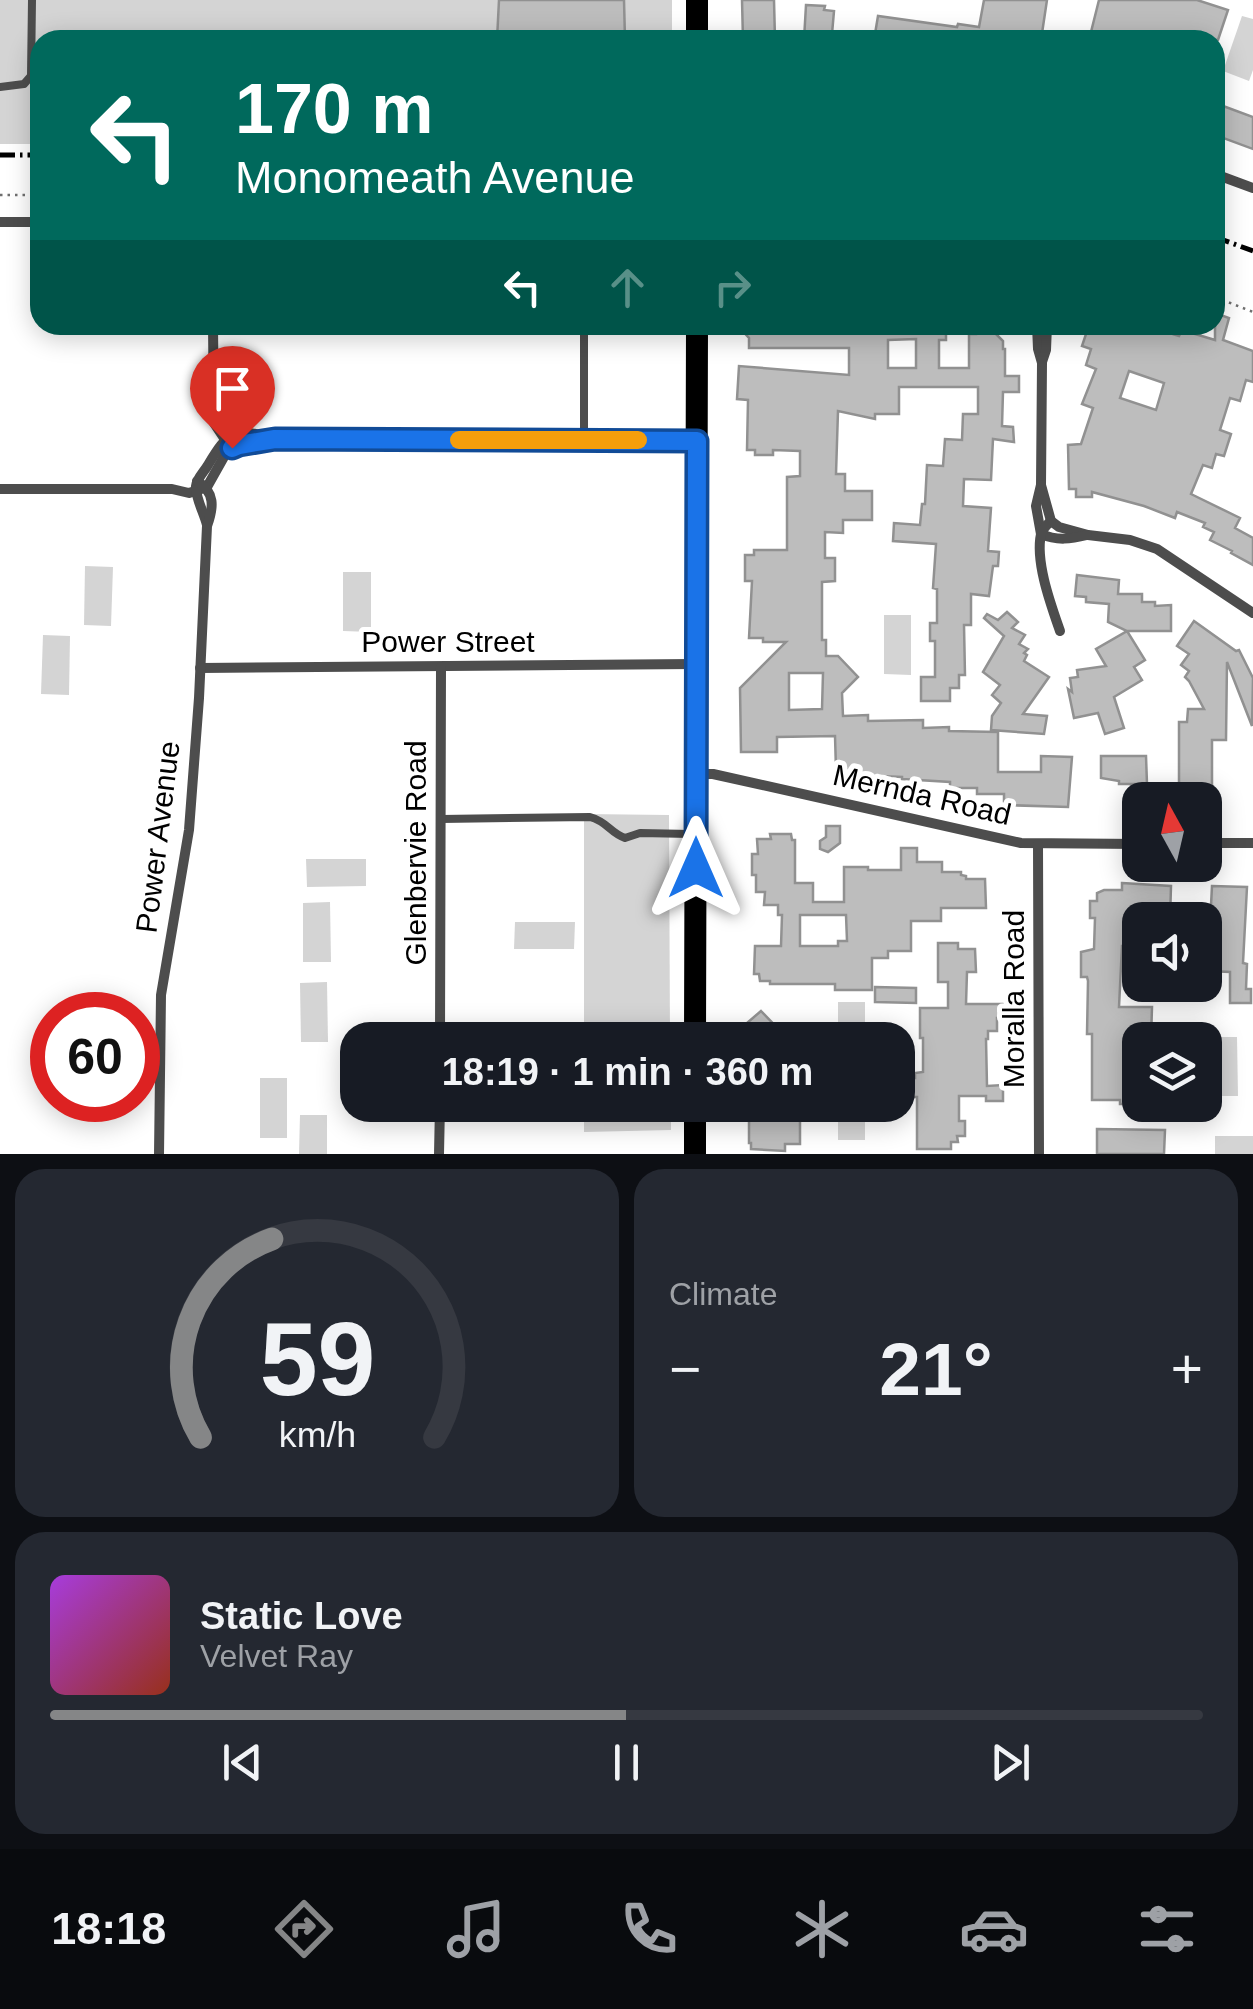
<!DOCTYPE html>
<html lang="en">
<head>
<meta charset="utf-8">
<style>
  body { margin:0; font-family:Arial,sans-serif; background:#242831; color:#f1f3f6; height:100vh; display:flex; flex-direction:column; font-size:38px; white-space:nowrap }
  * { box-sizing:border-box; margin:0 }
  p { font-size:32px; color:#9ea1a6 }
  .icon { flex:none; width:55px; height:55px; fill:none; stroke:currentColor; stroke-width:2; stroke-linecap:round; stroke-linejoin:round }
  .map { position:relative; height:1154px; overflow:hidden }
  .sheet { display:flex; flex-direction:column; gap:15px; padding:15px; background:#0d0f14; flex:1 }
  .sheet>* { flex:none }
  .top-card { position:absolute; left:30px; top:30px; width:1195px; height:305px; border-radius:30px; box-shadow:0 5px 25px #0003; background:#00695c; color:#fff; overflow:hidden }
  .needle { width:65px; rotate:352deg }
  .fabs { position:absolute; left:1122px; top:782px; display:grid; gap:20px }
  .fabs a { display:grid; place-items:center; width:100px; height:100px; border-radius:20px; background:#171b24; box-shadow:0 5px 25px #0003; font-size:50px }
  .speed { position:absolute; left:30px; top:992px; display:flex; gap:20px; font-size:50px; font-weight:700; text-align:center }
  .speed>* { display:grid; place-content:center; width:130px; height:130px; border-radius:50%; background:#171b24; box-shadow:0 5px 25px #0003; line-height:1 }
  .speed .limit { border:15px solid #d22; background:#fff; color:#111 }
  .pin { position:absolute; display:grid; place-items:center; width:85px; height:85px; color:#fff; margin:-102px -42px; border-radius:50% 50% 50% 0; rotate:-45deg; box-shadow:0 0 10px #0007 }
  .pin .icon { rotate:45deg }
  .me { position:absolute; width:110px; margin:-55px; rotate:0deg; stroke-linejoin:round; filter:drop-shadow(0 0 8px #0008) }
  .turn { display:flex; align-items:center; gap:35px; height:210px; padding:0 40px; font-size:45px }
  .turn .icon { width:130px; height:130px; stroke-width:2.5 }
  .turn b { display:block; font-size:70px; line-height:85px }
  .lanes { display:flex; align-items:center; height:95px; padding:0 40px; background:#0003; justify-content:center; gap:50px; direction:ltr }
  .lanes .off { opacity:.35 }
  .big { font-size:75px; font-weight:700; line-height:1.1 }
  .sheet .card { flex:1; display:flex; flex-direction:column; justify-content:center; gap:15px; min-width:0; padding:0 35px; border-radius:30px; background:#242831 }
  .sheet .dial { align-items:center; gap:0 }
  .dial svg { height:260px; overflow:visible; fill:none; stroke:#363941; stroke-width:7; stroke-linecap:round; text-anchor:middle }
  .dial text { fill:#f1f3f6; stroke:none }
  .song { display:flex; align-items:center; gap:30px }
  .cover { width:120px; height:120px; border-radius:15px; background:linear-gradient(135deg,hsl(280 70% 55%),hsl(10 70% 35%)) }
  .played { height:10px; border-radius:5px; background:linear-gradient(90deg,#858687 50%,#363941 50%) }
  .keys { display:flex; justify-content:space-around; direction:ltr }
  .heat { display:flex; justify-content:space-between; align-items:center; font-size:55px; direction:ltr }
  .sheet .tiles { flex:1; display:grid; gap:15px; grid-template-columns:1fr 1fr }
  .card:last-child { grid-column:span 2 }
  .trip { position:absolute; left:340px; top:1022px; width:575px; height:100px; border-radius:30px; background:#171b24; box-shadow:0 5px 25px #0003; font-weight:700; line-height:100px; text-align:center }
  .tab-bar { display:flex; height:160px; justify-content:space-around; align-items:center; background:#090b0e; color:#9ea1a6 }
  .tab-bar .icon { width:70px; height:70px }
  .tab-bar .current { color:#858687 }
  .tab-bar b { font-size:45px; color:#f1f3f6 }
  .map>svg:first-child { display:block }
</style>
</head>
<body>
<div class="map">
<svg width="1253" height="1154" viewBox="0 0 1253 1154">
  <rect width="100%" height="100%" fill="#fff"/>
  <!-- green -->
  <g fill="#d4d4d4">
    <polygon points="0,0 672,0 672,40 40,40 40,144 0,144"/>
    <polygon points="1242,16 1253,19 1253,70 1249,81 1223,71"/>
    <polygon points="85,566 113,567 111,626 84,625"/>
    <polygon points="343,572 371,572 371,632 343,631"/>
    <polygon points="884,615 911,615 911,675 884,674"/>
    <polygon points="43,635 70,636 69,695 41,694"/>
    <polygon points="584,814 669,815 670,1040 584,1040"/>
    <polygon points="306,859 366,859 366,886 307,887"/>
    <polygon points="330,902 331,962 303,962 303,903"/>
    <polygon points="515,922 575,922 574,949 514,949"/>
    <polygon points="327,982 328,1042 301,1042 300,983"/>
    <rect x="838" y="1002" width="27" height="38"/>
    <polygon points="1210,1037 1237,1037 1238,1096 1210,1096"/>
    <rect x="260" y="1078" width="27" height="60"/>
    <polygon points="584,1105 671,1105 671,1130 584,1132"/>
    <rect x="838" y="1105" width="27" height="35"/>
    <polygon points="300,1115 327,1115 327,1154 299,1154"/>
    <rect x="1215" y="1136" width="38" height="18"/>
  </g>
  <!-- building -->
  <g fill="#bdbdbd" stroke="#919191" stroke-width="2.5" fill-rule="evenodd">
    <polygon points="499,0 624,0 625,40 497,40"/>
    <polygon points="742,0 774,0 775,40 743,40"/>
    <polygon points="984,0 1047,0 1041,40 874,40 878,16 957,27 958,24 979,27"/>
    <polygon points="1099,0 1197,0 1228,10 1218,40 1178,40 1157,34 1156,39 1145,36 1144,40 1089,40"/>
    <polygon points="806,5 825,6 824,10 834,11 832,34 828,34 827,40 804,40"/>
    <polygon points="1215,103 1253,117 1253,149 1215,135"/>
    <path d="M1215 313 1229 318 1223 340 1253 351V382L1246 380 1240 401 1230 398 1220 430 1231 434 1224 456 1216 454 1212 468 1203 465 1191 494 1240 518 1235 528 1253 538V565L1231 553 1232 551 1210 540 1214 532 1203 527 1205 523 1177 512 1175 518 1144 506 1092 492V497H1076V489H1069L1068 445 1081 444 1093 408 1082 404 1096 369 1086 365 1091 349 1082 346 1089 325H1157L1156 329 1179 336 1182 330 1215 340ZM1129 371 1164 383 1156 410 1120 398Z"/>
    <path d="M737 325H946V340H939V368H969V334H976V330H992L1003 341V349H1005V376H1019V392H1003L1002 426 1013 427 1014 442 993 439 991 480 964 479 963 506 991 508 988 551 999 552 998 566H993L989 596 971 594V625H964L965 675H959V688H950V701H921V677H935V641H930V623H937V589L933 588 936 544 893 541 894 523 920 525 922 504H925L927 465 943 466 945 439 962 440 963 414H978V387H899V414H875V419L838 411 836 474H845V491H872V520H843V533L825 532V558H835V581L822 582V640H826V656H838L858 677 842 693 843 716 868 715V721L923 720V728L949 727V731L998 732V772H1041V756L1072 757 1068 807 1004 805V794H977V788H950V782L902 779V777L854 775V770H836L835 736 777 737V752H741L740 688 786 642H763V638H749L752 581H745V555H754V550H787V477L800 476V451L773 450V455H755V450H747L748 400 737 399 739 366 849 375V348H749V338ZM916 339V368H888V340ZM789 673H823L822 709 789 710Z"/>
    <polygon points="1077,575 1119,580 1118,594 1142,594 1142,602 1155,602 1155,606 1171,605 1171,631 1127,631 1145,660 1134,667 1142,680 1114,697 1124,728 1105,734 1098,713 1074,718 1068,689 1072,692 1070,678 1078,677 1077,670 1106,666 1096,649 1127,631 1108,622 1109,604 1086,602 1086,597 1075,596"/>
    <polygon points="1007,612 1018,622 1012,628 1025,635 1019,644 1028,649 1024,653 1027,655 1024,661 1049,677 1023,714 1047,716 1044,734 991,730 992,716 1001,703 992,695 1000,685 983,672 1004,636 984,618 987,614 998,620"/>
    <polygon points="1194,621 1236,651 1239,650 1253,678 1252,726 1227,662 1226,740 1212,740 1212,800 1179,800 1179,722 1187,722 1188,709 1204,709 1189,681 1185,677 1189,671 1181,665 1189,654 1177,646"/>
    <polygon points="1101,756 1146,756 1147,784 1119,784 1119,781 1101,778"/>
    <polygon points="826,826 840,826 840,843 828,852 820,849 820,841 826,837"/>
    <path d="M770 834H791L792 840H795V883H813V902H844V867H868V870H901V848H917V862H942V872H961V875L966 876V879H985L986 908H941V921H911V951H888V958H872V990H835V984H770V981H760L759 974H754L755 946H781L782 915H778V905H764L765 892H756V875H752V854H758L757 839H771ZM800 915H846L847 941H838V946H800Z"/>
    <polygon points="1122,883 1171,886 1170,920 1140,920 1140,946 1122,946 1119,1007 1152,1007 1151,1040 1140,1040 1140,1044 1133,1044 1133,1077 1140,1077 1140,1104 1120,1104 1120,1100 1092,1100 1092,1034 1087,1034 1088,981 1087,977 1081,977 1081,952 1094,949 1095,918 1090,918 1090,901 1097,901 1097,893 1104,890 1122,890"/>
    <polygon points="1212,886 1247,887 1243,963 1247,964 1246,989 1251,989 1251,1003 1230,1003 1230,972 1210,971 1211,963 1208,963"/>
    <polygon points="938,943 958,943 958,949 975,949 976,972 967,972 966,1004 1005,1004 1005,1018 997,1018 997,1031 988,1031 988,1039 986,1039 987,1086 1003,1085 1003,1101 986,1101 986,1096 959,1096 959,1121 965,1121 965,1136 957,1136 958,1142 951,1142 951,1149 917,1149 917,1097 899,1097 899,1078 915,1078 915,1073 923,1072 923,1038 920,1038 920,1008 948,1008 948,982 938,982"/>
    <polygon points="875,987 916,988 916,1003 875,1002"/>
    <polygon points="761,1011 789,1040 741,1040 740,1029"/>
    <polygon points="754,1111 800,1111 800,1144 785,1144 785,1151 751,1149 751,1143 749,1143 749,1118 754,1118"/>
    <polygon points="1097,1129 1165,1130 1164,1154 1097,1154"/>
  </g>
  <g fill="none" stroke-linecap="round" stroke-linejoin="round">
    <!-- path -->
    <g stroke="#6f6f6f" stroke-width="2.5" stroke-dasharray="2.5 5" stroke-linecap="butt">
      <polyline points="0,195 40,195"/>
      <polyline points="1215,297 1253,312"/>
    </g>
    <!-- lane -->
    <g stroke="#4d4d4d" stroke-width="8">
      <polyline points="0,87 24,84 31,76 32,0"/>
      <polyline points="584,440 584,325"/>
      <path d="M441 819 590 817C608 822 609 832 625 838L640 833 691 834"/>
    </g>
    <!-- street -->
    <g stroke="#4d4d4d" stroke-width="10">
      <polyline points="1215,174 1253,188"/>
      <polyline points="0,222 40,222"/>
      <polyline points="213,325 214,423 228,444"/>
      <polyline points="1037,325 1038,349 1042,363 1041,485 1051,521 1059,527 1088,535 1130,540 1157,549 1253,613"/>
      <polyline points="1042,362 1046,350 1047,325"/>
      <polyline points="232,449 239,445 275,439 696,441"/>
      <path d="M1041 485 1036 506 1041 534C1057 541 1071 539 1087 535"/>
      <polyline points="0,489 172,489 189,493 207,487 225,455 232,449"/>
      <path d="M1051 521C1047 525 1043 528 1041 534 1035 562 1051 605 1060 631"/>
      <path d="M207 525C204 513 195 497 196 486 197 478 204 472 208 465 228 432 234 426 273 439"/>
      <polyline points="200,668 694,664"/>
      <polyline points="696,774 713,774 1021,843 1140,844"/>
      <polyline points="1205,843 1253,843"/>
      <polyline points="1038,844 1039,1154"/>
      <polyline points="440,1040 441,667"/>
      <path d="M159 1154 161 995 189 830 199 698 207 526C214 507 215 492 197 481"/>
      <polyline points="439,1154 440,1105"/>
    </g>
    <!-- primary -->
    <g stroke="#000" stroke-width="22">
      <polyline points="697,40 697,0"/>
      <polyline points="695,1040 697,325"/>
      <polyline points="695,1154 695,1105"/>
    </g>
    <!-- tram -->
    <g stroke="#000" stroke-width="2.5">
      <polyline points="693,40 693,0"/>
      <polyline points="692,1040 693,325"/>
      <polyline points="691,1154 692,1105"/>
    </g>
    <!-- rail -->
    <g stroke="#000" stroke-width="5" stroke-dasharray="15 5 2.5 5" stroke-linecap="butt">
      <polyline points="0,155 40,155"/>
      <polyline points="1215,237 1253,251"/>
    </g>
  </g>
  <g fill="none" stroke-linecap="round" stroke-linejoin="round">
    <defs>
      <polyline id="route" points="232,448 239,445 275,439 697,441 696,868"/>
    </defs>
    <!-- route casing -->
    <use href="#route" stroke="#114b97" stroke-width="25"/>
    <!-- route -->
    <use href="#route" stroke="#1a73e8" stroke-width="18"/>
    <!-- slow -->
    <polyline stroke="#f59e0b" stroke-width="18" points="459,440 638,440"/>
  </g>
  <g text-anchor="middle" stroke-width="10" stroke-linejoin="round" paint-order="stroke">
    <!-- street labels -->
    <g font-size="30" fill="#000" stroke="#fff">
      <text x="448" y="652">Power Street</text>
      <text transform="translate(922 795) rotate(13)" y="10">Mernda Road</text>
      <text transform="translate(158 837) rotate(-83)" y="10">Power Avenue</text>
      <text transform="translate(416 853) rotate(-90)" y="10">Glenbervie Road</text>
      <text transform="translate(1014 999) rotate(-90)" y="10">Moralla Road</text>
    </g>
  </g>
</svg>
<div class="fabs">
<a><svg class="needle" viewBox="-14 -14 28 28"><path d="M0-13l5 13h-10z" fill="#e53935"/><path d="M0 13l5-13h-10z" fill="#9ea1a6"/></svg></a>
<a><svg class="icon" aria-label="sound" viewBox="0 0 24 24"><path d="M4 9h4l5-4v14l-5-4H4zM17 9q2 3 0 6"/></svg></a>
<a><svg class="icon" aria-label="layers" viewBox="0 0 24 24"><path d="M12 4l9 5-9 5-9-5zM3 14l9 5 9-5"/></svg></a>
</div>
<div class="speed"><div class="limit">60</div></div>
<div class="pin" style="left:232px;top:448px;background:#d93025"><svg class="icon" aria-label="arrive" viewBox="0 0 24 24"><path d="M6 21V4h12l-3 4 3 4H6"/></svg></div>
<svg class="me" style="left:696px;top:868px" viewBox="-20 -20 40 40"><path d="M0-17L14 15 0 8-14 15z" fill="#1a73e8" stroke="#fff" stroke-width="4"/></svg>
<div class="trip">18:19 · 1 min · 360 m</div>
<div class="top-card">
<div class="turn"><svg class="icon" aria-label="left" viewBox="0 0 24 24"><path d="M17 20v-9H6M10 6l-5 5 5 5"/></svg><div><b>170 m</b>Monomeath Avenue</div></div>
<div class="lanes"><svg class="icon" aria-label="left" viewBox="0 0 24 24"><path d="M17 20v-9H6M10 6l-5 5 5 5"/></svg><svg class="icon off" aria-label="ahead" viewBox="0 0 24 24"><path d="M12 20V5M6 11l6-6 6 6"/></svg><svg class="icon off" aria-label="right" viewBox="0 0 24 24"><path d="M7 20v-9h11M14 6l5 5-5 5"/></svg></div>
</div>
</div>
<section class="sheet">
<div class="tiles">
<div class="card dial"><svg viewBox="0 0 100 80">
<path d="M14 69A42 42 0 1 1 86 69"/>
<path d="M14 69A42 42 0 0 1 36 8" stroke="#858687"/>
<text x="50" y="56" font-size="32" font-weight="700">59</text>
<text x="50" y="72" font-size="11">km/h</text>
</svg></div>
<div class="card"><p>Climate</p>
<div class="heat"><a>−</a><b class="big">21°</b><a>+</a></div>
</div>
<div class="card">
<div class="song"><i class="cover"></i><div><b>Static Love</b><p>Velvet Ray</p></div></div>
<div class="played"></div>
<div class="keys"><svg class="icon" aria-label="previous" viewBox="0 0 24 24"><path d="M18 5L8 12l10 7zM5 5v14"/></svg><svg class="icon" aria-label="pause" viewBox="0 0 24 24"><path d="M8 5v14M16 5v14"/></svg><svg class="icon" aria-label="next" viewBox="0 0 24 24"><path d="M6 5l10 7-10 7zM19 5v14"/></svg></div>
</div>
</div>
</section>
<nav class="tab-bar">
<b>18:18</b>
<svg class="icon current" aria-label="directions" viewBox="0 0 24 24"><path d="M12 3l9 9-9 9-9-9zM9 14v-3h6M13 9l2 2-2 2"/></svg>
<svg class="icon" aria-label="music" viewBox="0 0 24 24"><path d="M9 18V5l10-2v13"/><circle cx="6" cy="18" r="3"/><circle cx="16" cy="16" r="3"/></svg>
<svg class="icon" aria-label="phone" viewBox="0 0 24 24"><path d="M5 4h4l2 5-3 2q2 4 5 5l2-3 5 2v4C11 20 4 13 5 4z"/></svg>
<svg class="icon" aria-label="climate" viewBox="0 0 24 24"><path d="M12 3v18M4 7l16 10M4 17L20 7"/></svg>
<svg class="icon" aria-label="car" viewBox="0 0 24 24"><path d="M5 17H2v-5l4-1 3-4h7l3 4 3 1v5h-3M9 17h6M6 11h13"/><circle cx="7" cy="17" r="2"/><circle cx="17" cy="17" r="2"/></svg>
<svg class="icon" aria-label="filters" viewBox="0 0 24 24"><path d="M4 7h16M4 17h16"/><circle cx="9" cy="7" r="2"/><circle cx="15" cy="17" r="2"/></svg>
</nav>
</body>
</html>
